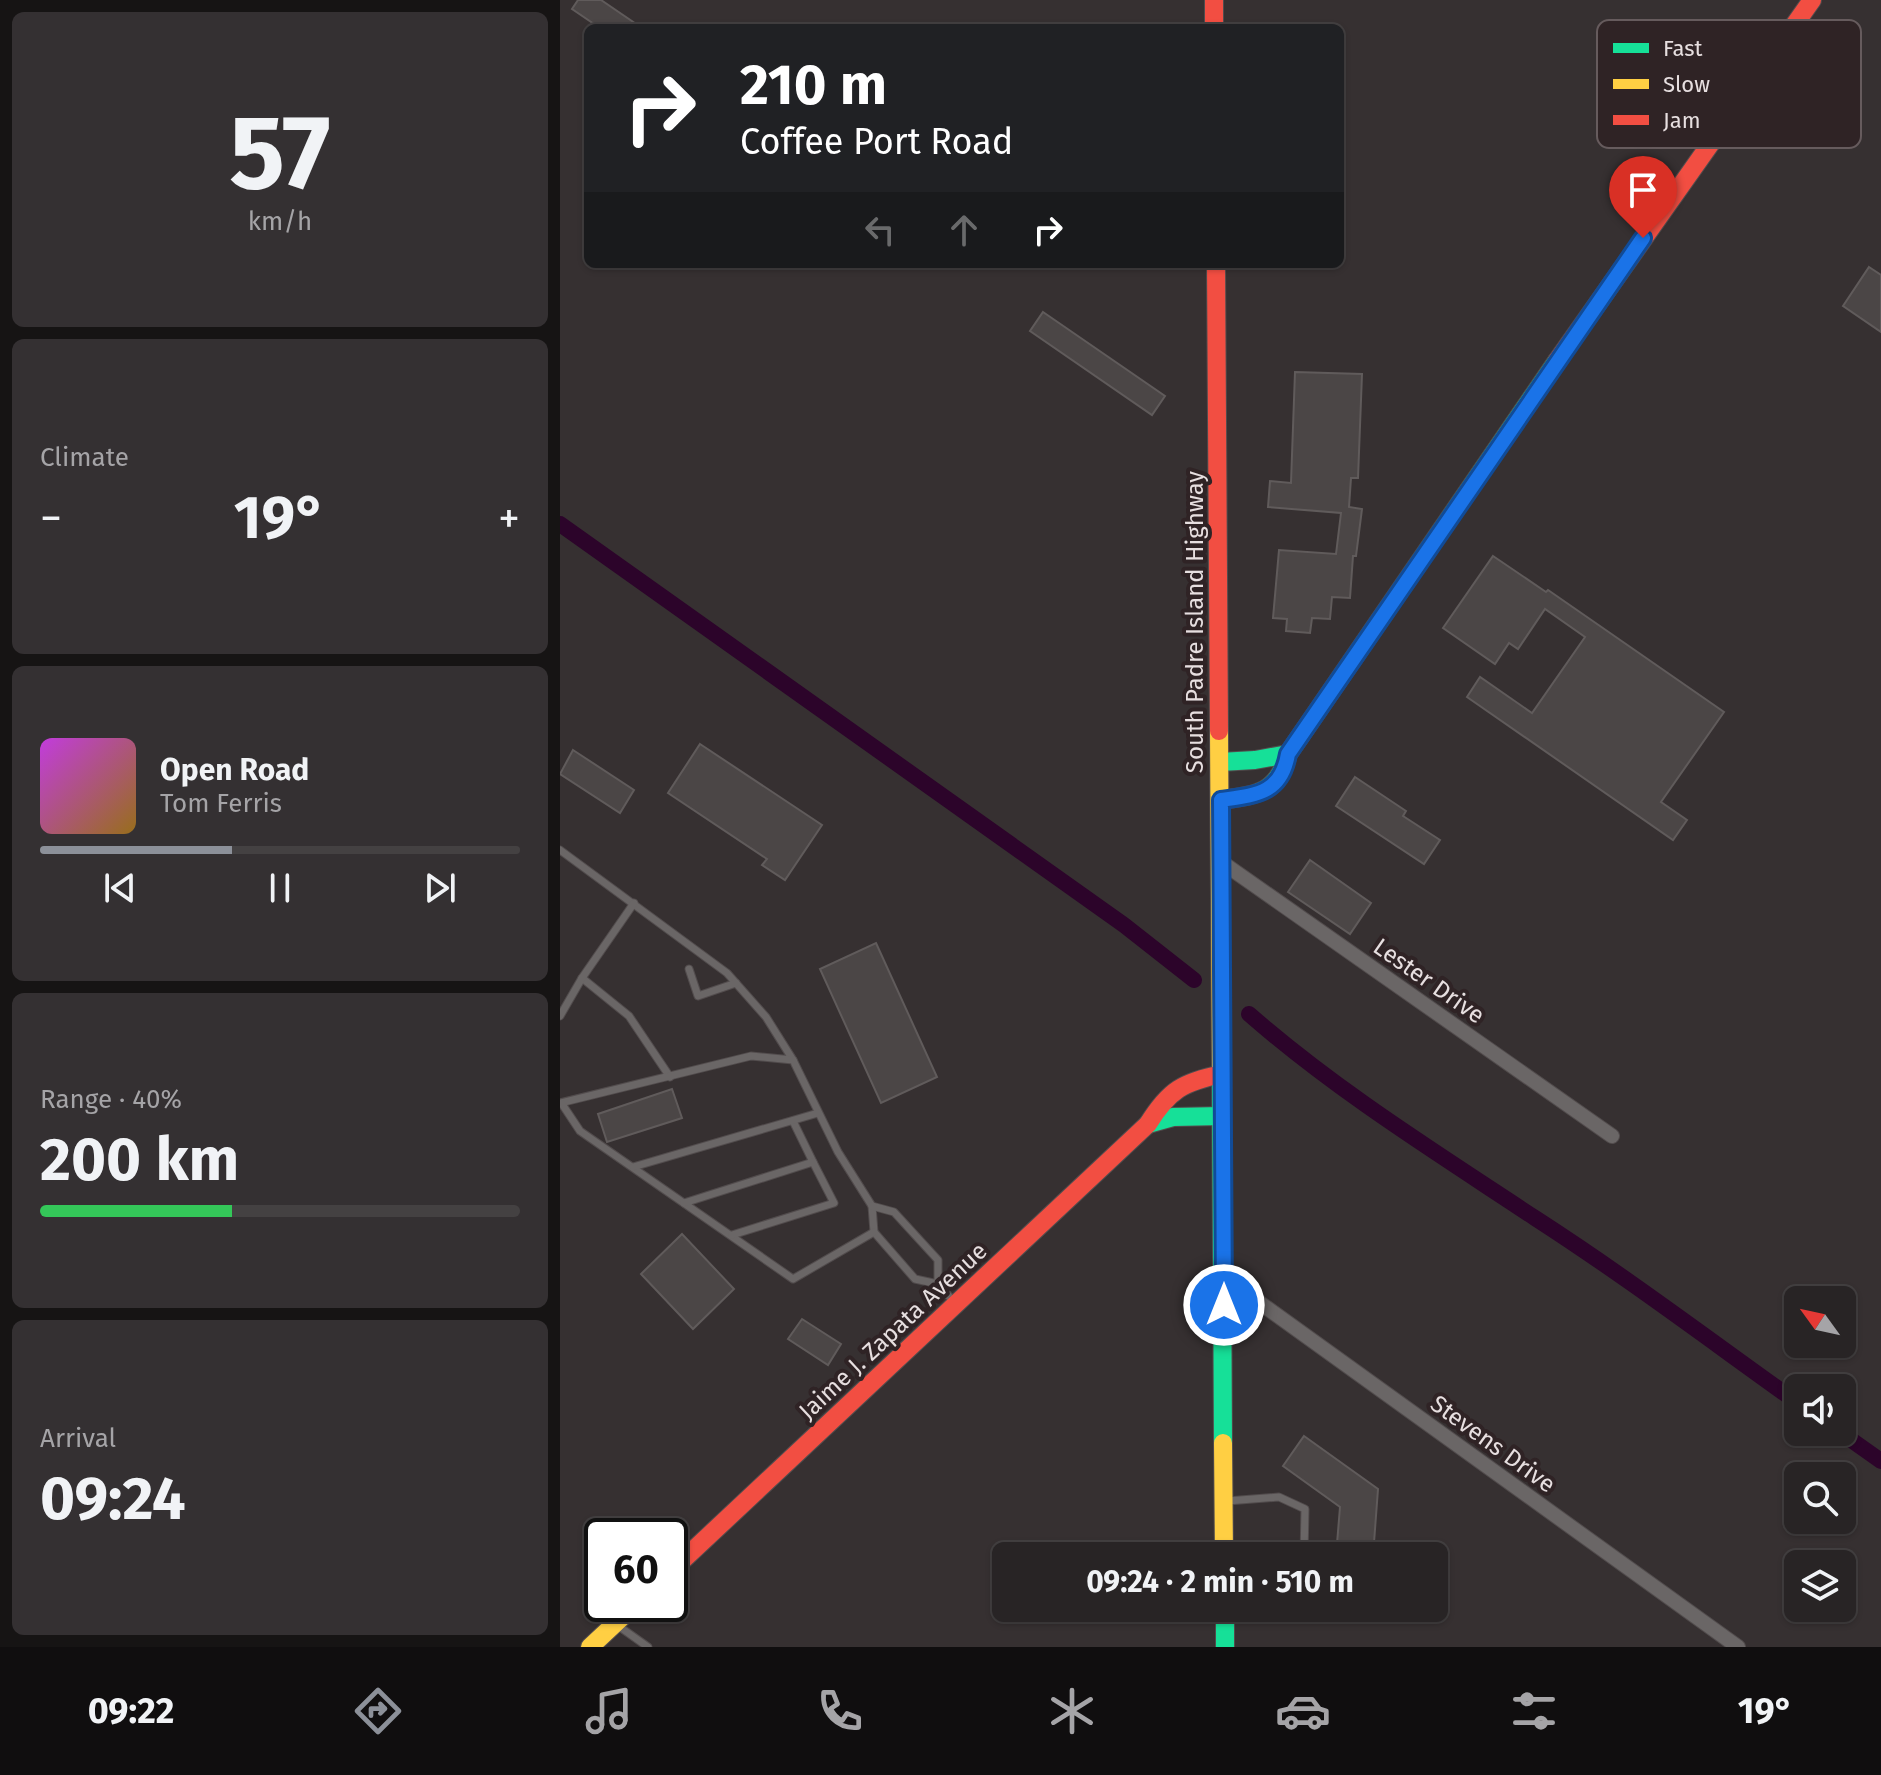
<!DOCTYPE html>
<html lang="en">
<head>
<meta charset="utf-8">
<style>
  body { margin:0; font-family:"Fira Sans",sans-serif; background:#343032; color:#f1f3f6; height:100vh; display:flex; flex-direction:column; font-size:30px; white-space:nowrap }
  * { box-sizing:border-box; margin:0 }
  p { font-size:26px; color:#a5a4a7 }
  .icon { flex:none; width:44px; height:44px; fill:none; stroke:currentColor; stroke-width:2; stroke-linecap:round; stroke-linejoin:round }
  .map { position:relative; flex:1; overflow:hidden }
  .panel { display:flex; flex-direction:column; gap:12px; padding:12px; background:#161414; width:560px }
  .panel>* { flex:none }
  .guide { position:absolute; left:24px; top:24px; width:760px; height:244px; border-radius:12px; box-shadow:0 2px 6px #0004,0 0 0 2px #444142; background:#202124; color:#fff; overflow:hidden }
  .needle { width:52px; rotate:303deg }
  .controls { position:absolute; left:1224px; top:1286px; display:grid; gap:16px }
  .controls a { display:grid; place-items:center; width:72px; height:72px; border-radius:12px; background:#282425; box-shadow:0 2px 6px #0004,0 0 0 2px #444142; font-size:40px }
  .speed { position:absolute; left:24px; top:1518px; display:flex; gap:16px; font-size:40px; font-weight:700; text-align:center }
  .speed>* { display:grid; place-content:center; width:104px; height:104px; border-radius:50%; background:#282425; box-shadow:0 2px 6px #0004,0 0 0 2px #444142; line-height:1 }
  .speed .limit { border:4px solid #111; border-radius:12px; background:#fff; color:#111 }
  .pin { position:absolute; display:grid; place-items:center; width:68px; height:68px; color:#fff; margin:-82px -34px; border-radius:50% 50% 50% 0; rotate:-45deg; box-shadow:0 0 8px #0007 }
  .pin .icon { rotate:45deg }
  .me { position:absolute; width:88px; margin:-44px; rotate:0deg; stroke-linejoin:round; filter:drop-shadow(0 0 6px #0008) }
  .turn { display:flex; align-items:center; gap:28px; height:168px; padding:0 24px; font-size:36px }
  .turn .icon { width:104px; height:104px; stroke-width:2.5 }
  .turn b { display:block; font-size:56px; line-height:68px }
  .lanes { display:flex; align-items:center; height:76px; padding:0 24px; background:#0003; justify-content:center; gap:40px; direction:ltr }
  .lanes .off { opacity:.35 }
  .big { font-size:60px; font-weight:700; line-height:1.1 }
  .panel .card { flex:1; display:flex; flex-direction:column; justify-content:center; gap:12px; min-width:0; padding:0 28px; border-radius:12px; background:#343032 }
  .panel .dial { align-items:center; gap:0 }
  .dial b { font-size:104px; line-height:1 }
  .song { display:flex; align-items:center; gap:24px }
  .cover { width:96px; height:96px; border-radius:12px; background:linear-gradient(135deg,hsl(290 70% 55%),hsl(40 70% 35%)) }
  .played { height:8px; border-radius:4px; background:linear-gradient(90deg,#8c9099 40%,#444142 40%) }
  .keys { display:flex; justify-content:space-around; direction:ltr }
  .heat { display:flex; justify-content:space-between; align-items:center; font-size:44px; direction:ltr }
  .charge { height:12px; border-radius:6px; background:linear-gradient(90deg,#34c759 40%,#444142 0) }
  .trip { position:absolute; left:432px; top:1542px; width:456px; height:80px; border-radius:12px; background:#282425; box-shadow:0 2px 6px #0004,0 0 0 2px #444142; font-weight:700; line-height:80px; text-align:center }
  .tabs { display:flex; height:128px; justify-content:space-around; align-items:center; background:#100e0f; color:#a5a4a7 }
  .tabs .icon { width:56px; height:56px }
  .tabs .active { color:#8c9099 }
  .tabs b { font-size:36px; color:#f1f3f6 }
  main { display:flex; flex:1; min-height:0 }
  .map>svg:first-child { display:block }
</style>
</head>
<body>
<main>
<section class="panel">
<div class="card dial"><b>57</b><p>km/h</p></div>
<div class="card"><p>Climate</p>
<div class="heat"><a>−</a><b class="big">19°</b><a>+</a></div>
</div>
<div class="card">
<div class="song"><i class="cover"></i><div><b>Open Road</b><p>Tom Ferris</p></div></div>
<div class="played"></div>
<div class="keys"><svg class="icon" aria-label="previous" viewBox="0 0 24 24"><path d="M18 5L8 12l10 7zM5 5v14"/></svg><svg class="icon" aria-label="pause" viewBox="0 0 24 24"><path d="M8 5v14M16 5v14"/></svg><svg class="icon" aria-label="next" viewBox="0 0 24 24"><path d="M6 5l10 7-10 7zM19 5v14"/></svg></div>
</div>
<div class="card"><p>Range · 40%</p><b class="big">200 km</b><div class="charge"></div></div>
<div class="card"><p>Arrival</p><b class="big">09:24</b></div>
</section>
<div class="map">
<svg width="1321" height="1647" viewBox="0 0 1321 1647">
  <rect width="100%" height="100%" fill="#363031"/>
  <g fill="none" stroke-linecap="round" stroke-linejoin="round">
    <!-- canal -->
    <g stroke="#2c042a" stroke-width="16">
      <polyline points="0,524 564,925 634,980"/>
      <path d="M689 1014C777 1091 877 1153 975 1218 1065 1276 1151 1341 1238 1403"/>
      <polyline points="1280,1432 1321,1461"/>
    </g>
  </g>
  <!-- building -->
  <g fill="#4b4646" stroke="#605b5b" stroke-width="2">
    <polygon points="18,0 41,0 82,28 40,28 12,9"/>
    <polygon points="1309,267 1321,275 1321,332 1283,306"/>
    <polygon points="483,312 605,396 592,415 470,331"/>
    <polygon points="735,372 802,374 798,478 791,478 789,507 802,509 796,556 793,556 790,598 772,597 770,619 752,618 750,633 726,631 727,619 713,618 719,550 776,554 781,513 708,507 710,481 731,483"/>
    <polygon points="933,556 986,592 988,590 1164,712 1101,802 1127,820 1113,840 907,697 920,677 972,713 1025,637 985,609 958,649 949,643 935,664 883,628"/>
    <polygon points="140,744 262,825 225,880 202,865 207,859 108,793"/>
    <polygon points="13,750 74,790 60,813 0,774"/>
    <polygon points="795,777 846,811 843,816 880,840 864,864 776,806"/>
    <polygon points="750,860 811,903 790,934 728,892"/>
    <polygon points="316,943 377,1077 321,1103 260,969"/>
    <polygon points="112,1089 122,1118 47,1142 38,1114"/>
    <polygon points="122,1234 174,1289 133,1329 81,1274"/>
    <polygon points="242,1319 281,1344 268,1365 228,1339"/>
    <polygon points="744,1436 818,1489 813,1556 776,1556 780,1507 723,1466"/>
  </g>
  <g fill="none" stroke-linecap="round" stroke-linejoin="round">
    <defs>
      <g id="lane">
        <polyline points="0,850 167,973 206,1017 233,1060"/>
        <polyline points="129,969 138,996 176,983"/>
        <polyline points="22,978 69,1016 110,1077"/>
        <polyline points="0,1016 22,978 74,903"/>
        <polyline points="0,1103 191,1056 233,1060 278,1152 312,1206 314,1232 355,1279 378,1284 394,1302"/>
        <polyline points="2,1104 20,1131 233,1279 314,1232"/>
        <polyline points="233,1121 253,1162"/>
        <polyline points="73,1167 258,1113"/>
        <polyline points="124,1203 253,1162 274,1203 172,1235"/>
        <polyline points="312,1206 334,1212 378,1260 378,1284"/>
        <polyline points="667,1501 719,1497 745,1509 744,1556"/>
        <polyline points="771,1608 772,1609"/>
        <polyline points="57,1625 88,1647"/>
      </g>
      <g id="street">
        <polyline points="660,861 1052,1136"/>
        <polyline points="664,1277 1178,1647"/>
      </g>
      <g id="fast">
        <polyline points="660,762 695,760 728,754"/>
        <path d="M661 800C697 795 718 793 728 754L997 361"/>
        <polyline points="661,1067 663,1443"/>
        <polyline points="588,1124 613,1117 662,1116"/>
        <polyline points="665,1608 665,1647"/>
      </g>
      <g id="slow">
        <polyline points="659,731 661,1067"/>
        <polyline points="663,1443 664,1556"/>
        <polyline points="30,1647 76,1604"/>
      </g>
      <g id="jam">
        <polyline points="654,0 654,28"/>
        <polyline points="656,264 659,731"/>
        <polyline points="997,361 1252,0"/>
        <path d="M110 1572 588 1124C609 1090 623 1082 662 1074"/>
      </g>
    </defs>
    <!-- lane casing -->
    <use href="#lane" stroke="#524c4d" stroke-width="9"/>
    <!-- street casing -->
    <use href="#street" stroke="#524c4d" stroke-width="16"/>
    <!-- fast casing -->
    <use href="#fast" stroke="#524c4d" stroke-width="20"/>
    <!-- slow casing -->
    <use href="#slow" stroke="#524c4d" stroke-width="20"/>
    <!-- jam casing -->
    <use href="#jam" stroke="#524c4d" stroke-width="20"/>
    <!-- lane -->
    <use href="#lane" stroke="#6a6666" stroke-width="7"/>
    <!-- street -->
    <use href="#street" stroke="#6a6666" stroke-width="14"/>
    <!-- fast -->
    <use href="#fast" stroke="#16e098" stroke-width="18"/>
    <!-- slow -->
    <use href="#slow" stroke="#ffcf43" stroke-width="18"/>
    <!-- jam -->
    <use href="#jam" stroke="#f24e42" stroke-width="18"/>
  </g>
  <g fill="none" stroke-linecap="round" stroke-linejoin="round">
    <defs>
      <path id="route" d="M664 1305 661 800C696 795 721 794 728 754L1083 238"/>
    </defs>
    <!-- route casing -->
    <use href="#route" stroke="#114b97" stroke-width="20"/>
    <!-- route -->
    <use href="#route" stroke="#1a73e8" stroke-width="14"/>
  </g>
  <g text-anchor="middle" stroke-width="8" stroke-linejoin="round" paint-order="stroke">
    <!-- street labels -->
    <g font-size="24" fill="#e7dfe0" stroke="#2f2325">
      <text transform="translate(635 622) rotate(-90)" y="8">South Padre Island Highway</text>
      <text transform="translate(869 981) rotate(35)" y="8">Lester Drive</text>
      <text transform="translate(333 1331) rotate(-43)" y="8">Jaime J. Zapata Avenue</text>
      <text transform="translate(933 1444) rotate(36)" y="8">Stevens Drive</text>
    </g>
  </g>
  <!-- legend -->
  <rect x="1037" y="20" width="264" height="128" rx="12" fill="#2f2325" stroke="#665b5d" stroke-width="2"/>
  <rect x="1053" y="43" width="36" height="10" fill="#16e098"/>
  <rect x="1053" y="79" width="36" height="10" fill="#ffcf43"/>
  <rect x="1053" y="115" width="36" height="10" fill="#f24e42"/>
  <g font-size="22" fill="#e7dfe0">
    <text x="1103" y="56">Fast</text>
    <text x="1103" y="92">Slow</text>
    <text x="1103" y="128">Jam</text>
  </g>
</svg>
<div class="controls">
<a><svg class="needle" viewBox="-14 -14 28 28"><path d="M0-13l5 13h-10z" fill="#e53935"/><path d="M0 13l5-13h-10z" fill="#a5a4a7"/></svg></a>
<a><svg class="icon" aria-label="sound" viewBox="0 0 24 24"><path d="M4 9h4l5-4v14l-5-4H4zM17 9q2 3 0 6"/></svg></a>
<a><svg class="icon" aria-label="search" viewBox="0 0 24 24"><circle cx="10" cy="10" r="6"/><path d="M15 15l6 6"/></svg></a>
<a><svg class="icon" aria-label="layers" viewBox="0 0 24 24"><path d="M12 4l9 5-9 5-9-5zM3 14l9 5 9-5"/></svg></a>
</div>
<div class="speed"><div class="limit">60</div></div>
<div class="pin" style="left:1083px;top:238px;background:#d93025"><svg class="icon" aria-label="arrive" viewBox="0 0 24 24"><path d="M6 21V4h12l-3 4 3 4H6"/></svg></div>
<svg class="me" style="left:664px;top:1305px" viewBox="-20 -20 40 40"><circle r="17" fill="#1a73e8" stroke="#fff" stroke-width="3"/><path d="M0-11L8 9 0 5-8 9z" fill="#fff"/></svg>
<div class="trip">09:24 · 2 min · 510 m</div>
<div class="guide">
<div class="turn"><svg class="icon" aria-label="right" viewBox="0 0 24 24"><path d="M7 20v-9h11M14 6l5 5-5 5"/></svg><div><b>210 m</b>Coffee Port Road</div></div>
<div class="lanes"><svg class="icon off" aria-label="left" viewBox="0 0 24 24"><path d="M17 20v-9H6M10 6l-5 5 5 5"/></svg><svg class="icon off" aria-label="ahead" viewBox="0 0 24 24"><path d="M12 20V5M6 11l6-6 6 6"/></svg><svg class="icon" aria-label="right" viewBox="0 0 24 24"><path d="M7 20v-9h11M14 6l5 5-5 5"/></svg></div>
</div>
</div>
</main>
<nav class="tabs">
<b>09:22</b>
<svg class="icon active" aria-label="directions" viewBox="0 0 24 24"><path d="M12 3l9 9-9 9-9-9zM9 14v-3h6M13 9l2 2-2 2"/></svg>
<svg class="icon" aria-label="music" viewBox="0 0 24 24"><path d="M9 18V5l10-2v13"/><circle cx="6" cy="18" r="3"/><circle cx="16" cy="16" r="3"/></svg>
<svg class="icon" aria-label="phone" viewBox="0 0 24 24"><path d="M5 4h4l2 5-3 2q2 4 5 5l2-3 5 2v4C11 20 4 13 5 4z"/></svg>
<svg class="icon" aria-label="climate" viewBox="0 0 24 24"><path d="M12 3v18M4 7l16 10M4 17L20 7"/></svg>
<svg class="icon" aria-label="car" viewBox="0 0 24 24"><path d="M5 17H2v-5l4-1 3-4h7l3 4 3 1v5h-3M9 17h6M6 11h13"/><circle cx="7" cy="17" r="2"/><circle cx="17" cy="17" r="2"/></svg>
<svg class="icon" aria-label="filters" viewBox="0 0 24 24"><path d="M4 7h16M4 17h16"/><circle cx="9" cy="7" r="2"/><circle cx="15" cy="17" r="2"/></svg>
<b>19°</b>
</nav>
</body>
</html>
